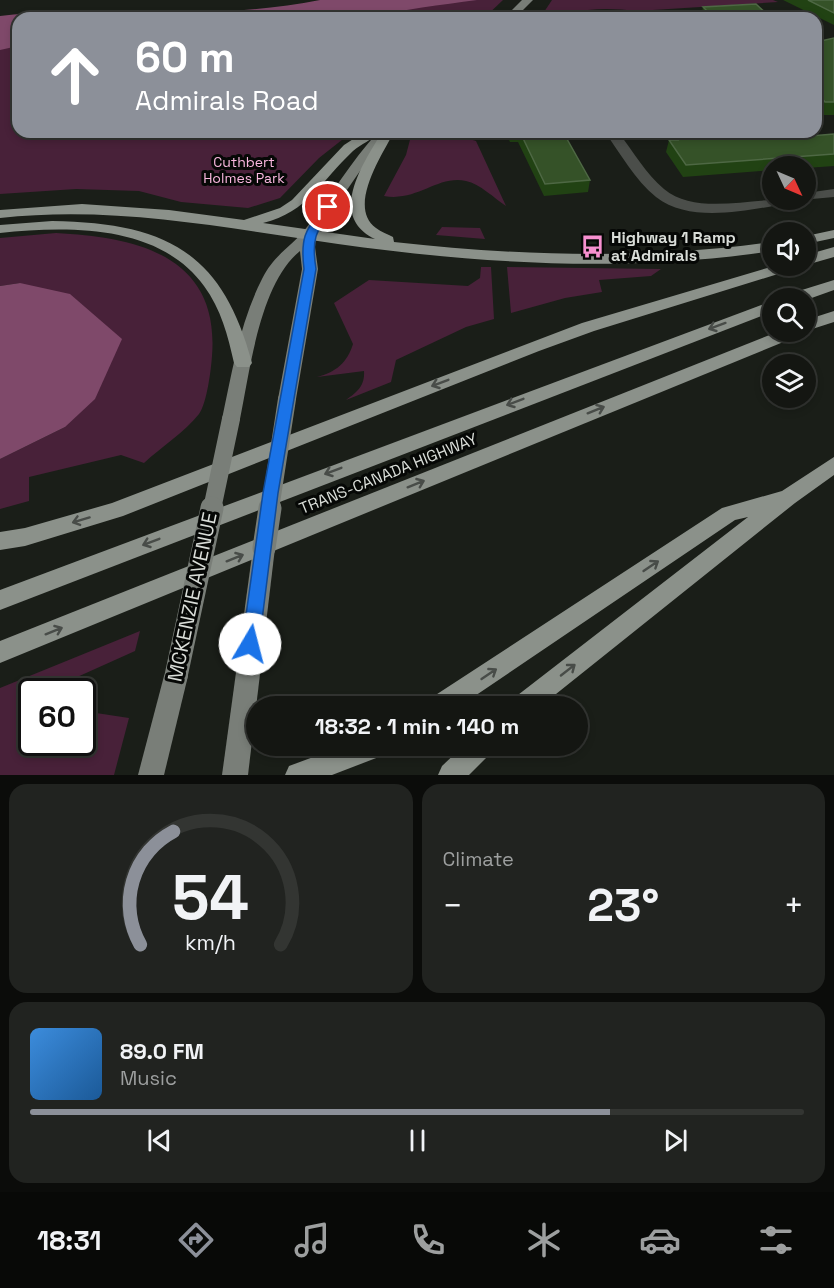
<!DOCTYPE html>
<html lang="en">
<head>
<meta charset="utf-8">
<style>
  body { margin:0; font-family:"Space Grotesk",sans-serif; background:#212320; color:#f1f3f6; height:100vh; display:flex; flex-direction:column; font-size:22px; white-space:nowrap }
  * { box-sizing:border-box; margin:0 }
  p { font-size:20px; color:#9d9f9f }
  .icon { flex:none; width:33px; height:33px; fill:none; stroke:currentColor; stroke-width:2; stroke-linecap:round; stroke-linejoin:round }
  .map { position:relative; height:775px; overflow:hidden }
  .panel { display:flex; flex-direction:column; gap:9px; padding:9px; background:#0b0c0a; flex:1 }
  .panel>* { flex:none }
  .guide { position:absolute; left:12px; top:12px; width:810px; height:126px; border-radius:18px; box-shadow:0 3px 9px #0003,0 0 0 2px #333532; background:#8c9099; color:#fff; overflow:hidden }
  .needle { width:39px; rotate:134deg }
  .tools { position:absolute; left:762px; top:156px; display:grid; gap:12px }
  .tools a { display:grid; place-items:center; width:54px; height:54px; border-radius:50%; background:#141612; box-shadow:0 3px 9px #0003,0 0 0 2px #333532; font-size:30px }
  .speed { position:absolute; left:18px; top:678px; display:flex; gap:12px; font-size:30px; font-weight:700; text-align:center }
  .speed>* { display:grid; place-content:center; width:78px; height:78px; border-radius:50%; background:#141612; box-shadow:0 3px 9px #0003,0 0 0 2px #333532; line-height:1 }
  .speed .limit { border:3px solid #111; border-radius:9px; background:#fff; color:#111 }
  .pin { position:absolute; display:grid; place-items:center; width:51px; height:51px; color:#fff; margin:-26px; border:3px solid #fff; border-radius:50%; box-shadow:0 2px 6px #0007 }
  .me { position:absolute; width:66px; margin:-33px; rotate:8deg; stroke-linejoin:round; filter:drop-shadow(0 0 4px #0008) }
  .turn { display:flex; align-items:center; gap:21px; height:126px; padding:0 24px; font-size:27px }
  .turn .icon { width:78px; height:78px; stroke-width:2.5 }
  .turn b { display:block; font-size:42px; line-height:51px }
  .big { font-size:45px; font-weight:600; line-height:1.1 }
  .panel .widget { flex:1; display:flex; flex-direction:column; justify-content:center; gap:9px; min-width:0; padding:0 21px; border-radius:18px; background:#212320 }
  .panel .dial { align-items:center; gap:0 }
  .dial svg { height:156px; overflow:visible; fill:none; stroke:#333532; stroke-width:7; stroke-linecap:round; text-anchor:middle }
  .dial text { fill:#f1f3f6; stroke:none }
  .song { display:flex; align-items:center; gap:18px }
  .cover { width:72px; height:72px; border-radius:9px; background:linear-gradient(135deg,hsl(210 70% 55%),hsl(210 70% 35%)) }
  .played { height:6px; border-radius:3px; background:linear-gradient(90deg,#8c9099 75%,#333532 75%) }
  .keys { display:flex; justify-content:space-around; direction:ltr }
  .heat { display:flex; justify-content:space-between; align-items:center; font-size:33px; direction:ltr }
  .panel .tiles { flex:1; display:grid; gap:9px; grid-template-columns:1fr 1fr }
  .widget:last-child { grid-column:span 2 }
  .trip { position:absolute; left:246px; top:696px; width:342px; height:60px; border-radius:30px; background:#141612; box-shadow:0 3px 9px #0003,0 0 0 2px #333532; font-weight:600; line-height:60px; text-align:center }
  .menu { display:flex; height:96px; justify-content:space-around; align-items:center; background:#080907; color:#9d9f9f }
  .menu .icon { width:42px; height:42px }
  .menu .current { color:#8c9099 }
  .menu b { font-size:27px; color:#f1f3f6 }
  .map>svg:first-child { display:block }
</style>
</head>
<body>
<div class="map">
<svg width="834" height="775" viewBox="0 0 834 775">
  <rect width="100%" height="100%" fill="#1a1e18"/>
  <!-- green -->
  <g fill="#482139">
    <polygon points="436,0 503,0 484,18 347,18"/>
    <path d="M552 0H773L778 2 637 11C620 9 604 8 588 10 571 13 557 18 540 18Z"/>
    <polygon points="0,38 18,38 18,132 352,132 319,158 280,198 248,208 181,202 139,191 76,189 0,194"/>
    <path d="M412 132H447L476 141 506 206C494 198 480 184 466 181 437 175 418 202 384 196L406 155Z"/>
    <polygon points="442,227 480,228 485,239 436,235"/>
    <path d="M56 233C136 237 220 255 212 356 211 370 207 403 199 414 185 432 161 447 144 463L121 455 29 477V501L0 509V459L65 427 20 283 0 286V238Z"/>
    <path d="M481 267H491L494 319 466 327 396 360 391 382 346 400C357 392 365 386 364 371L317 377C336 372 347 363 353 344L334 303 369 280 468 286 480 278Z"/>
    <polygon points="507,267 661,269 651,276 599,280 602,292 565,298 511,313"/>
    <polygon points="140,631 135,651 46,691 32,692 31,698 26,701 31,702 32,742 82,742 83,711 129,718 114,775 0,775 0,688"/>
  </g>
  <!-- water -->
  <g fill="#7f496a">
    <path d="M320 0H477C441 5 403 9 368 18H18V46L0 50V16C53 9 107 16 160 15 213 13 268 10 320 0Z"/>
    <polygon points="20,283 70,294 122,339 95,399 65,427 0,459 0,286"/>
  </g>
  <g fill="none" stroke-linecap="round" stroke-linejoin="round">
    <!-- minor -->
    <g fill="#4b4e4a" fill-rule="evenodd">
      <path d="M605 132H618C633 151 646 174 664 189 697 217 757 196 793 200L786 204C746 210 691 224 656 197 635 180 620 153 605 132Z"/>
      <polygon points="834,189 834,197 801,200 806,200 806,193"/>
    </g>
    <!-- major -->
    <g fill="#797e78" fill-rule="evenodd">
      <polygon points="522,0 533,0 515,18 504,18"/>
      <path d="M378 132H391L360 171 316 235 315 247 318 269 296 399 293 404H281L278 399 302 269 300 251C260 283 250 370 240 419L238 424H224L222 419C232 372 240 322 262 279 275 253 291 248 307 227 331 196 351 161 378 132Z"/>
      <polygon points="264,539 272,542 275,548 248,775 222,775 253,548 256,542"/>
      <polygon points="176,665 184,668 188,676 164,775 138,775 164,676 168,668"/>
    </g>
    <!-- highway -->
    <g fill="#8b918a" fill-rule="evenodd">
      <path d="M364 132H379C372 140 361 144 353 151 321 181 308 212 263 223L375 239C327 216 363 164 382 132H394C382 155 347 207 376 228 381 232 388 234 393 237L394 242C521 256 645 260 772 242V251C627 273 483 264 338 244 225 228 115 205 0 218V210L82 204 169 210 244 220 280 208 292 200 344 145Z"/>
      <path d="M52 221C164 223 222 250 252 363L249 367H237L234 363C228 336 221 309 204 286 159 224 69 226 0 233V225Z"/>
      <polygon points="834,230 834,238 806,244 806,236"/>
      <polygon points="834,247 834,257 806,265 806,255"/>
      <polygon points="774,266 797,266 794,269 594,331 539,351 123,516 25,546 0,550 0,532 25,528 112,503 582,323"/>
      <polygon points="834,280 834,290 806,300 787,298 789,294"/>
      <polygon points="772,301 772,312 0,610 0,590"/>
      <polygon points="834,311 834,322 806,331 806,320"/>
      <polygon points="777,332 800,332 798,336 0,663 0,641"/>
      <polygon points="834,457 834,475 795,503 541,706 511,706 514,698 748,517 735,520 460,706 428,706 431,698 722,508 782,491"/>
      <polygon points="343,746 388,746 384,755 332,775 285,775 289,766"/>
      <polygon points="463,746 493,746 489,755 469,775 438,775 442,766"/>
    </g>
    <!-- major-bridge-far1 -->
    <g stroke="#797e78" stroke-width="18">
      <polyline points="212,509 231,419"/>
      <polyline points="270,509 287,399"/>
    </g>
    <!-- major-bridge -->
    <g stroke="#797e78" stroke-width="23">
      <polyline points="264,548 270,508"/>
      <polyline points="176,676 212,508"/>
    </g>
  </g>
  <!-- wall -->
  <g fill="#214213">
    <polygon points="783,0 834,0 834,25"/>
    <polygon points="703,7 771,18 701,18"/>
    <polygon points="834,38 834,115 820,115 816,109 816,42"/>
    <polygon points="505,132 566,132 565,135 590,180 588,192 544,196 518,142 510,142"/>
    <polygon points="695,132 768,132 774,139 834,134 834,166 806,168 806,166 772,166 772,170 683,177 666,152 669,140 674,140 675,135 696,133"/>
  </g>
  <!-- building -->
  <g fill="#355228" stroke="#4e6844" stroke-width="1.5">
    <polygon points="808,0 834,0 834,13"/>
    <polygon points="756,4 771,18 714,18 703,7"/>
    <polygon points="834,38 834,102 825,102 816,91 816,42"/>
    <polygon points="520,132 563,132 590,180 545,184"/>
    <polygon points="707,132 768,132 774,139 834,134 834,154 686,165 669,140 678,140 675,135"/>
  </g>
  <!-- one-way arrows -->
  <defs><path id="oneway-shaft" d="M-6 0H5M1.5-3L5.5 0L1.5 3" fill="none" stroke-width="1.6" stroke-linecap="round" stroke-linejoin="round" transform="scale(1.5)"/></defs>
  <g stroke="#484c48">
    <use href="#oneway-shaft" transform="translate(717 326) rotate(160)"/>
    <use href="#oneway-shaft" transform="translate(440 383) rotate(159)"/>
    <use href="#oneway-shaft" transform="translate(515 402) rotate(159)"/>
    <use href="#oneway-shaft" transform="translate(596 410) rotate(-22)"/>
    <use href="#oneway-shaft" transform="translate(333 471) rotate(159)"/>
    <use href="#oneway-shaft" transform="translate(416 484) rotate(-22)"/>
    <use href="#oneway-shaft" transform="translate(81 520) rotate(163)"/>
    <use href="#oneway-shaft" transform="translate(151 542) rotate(159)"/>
    <use href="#oneway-shaft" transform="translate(235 558) rotate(-22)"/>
    <use href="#oneway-shaft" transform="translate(651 566) rotate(-34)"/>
    <use href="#oneway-shaft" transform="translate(54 631) rotate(-22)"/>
    <use href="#oneway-shaft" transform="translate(568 670) rotate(-38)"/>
    <use href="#oneway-shaft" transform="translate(489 674) rotate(-34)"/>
  </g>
  <!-- route -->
  <path fill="#1a73e8" stroke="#114b97" stroke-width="1.5" d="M324 205 333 207C316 232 311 238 316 269L278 493 259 644 257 650 250 652 244 650 242 644 263 493 304 269C300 236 306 230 324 205Z"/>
  <!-- icons -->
  <defs>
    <symbol id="bus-bare" viewBox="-9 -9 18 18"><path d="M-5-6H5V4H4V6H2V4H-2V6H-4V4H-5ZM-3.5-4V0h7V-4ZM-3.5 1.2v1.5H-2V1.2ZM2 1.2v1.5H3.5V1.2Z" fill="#f690cf" stroke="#060806" stroke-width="2.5" paint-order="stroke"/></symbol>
  </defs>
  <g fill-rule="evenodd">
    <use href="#bus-bare" x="576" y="230" width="33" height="33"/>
  </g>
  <g text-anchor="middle" stroke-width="6" stroke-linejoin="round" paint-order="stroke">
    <!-- far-park labels -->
    <g font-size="14" fill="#fbb8e0" stroke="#060806">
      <text x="244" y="167">Cuthbert<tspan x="244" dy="16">Holmes Park</tspan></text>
    </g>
    <!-- poi labels -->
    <g font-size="16" font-weight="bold" fill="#d9ddd8" stroke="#060806" text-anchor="start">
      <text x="611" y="243">Highway 1 Ramp<tspan x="611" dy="18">at Admirals</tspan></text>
    </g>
    <!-- street labels -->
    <g font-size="16" fill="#d9ddd8" stroke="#060806">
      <text transform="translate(388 473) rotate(-22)" y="6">TRANS-CANADA HIGHWAY</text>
    </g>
    <!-- near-street labels -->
    <g font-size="20" fill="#d9ddd8" stroke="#060806">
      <text transform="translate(192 597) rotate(-78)" y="7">MCKENZIE AVENUE</text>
    </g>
  </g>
</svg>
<div class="tools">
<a><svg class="needle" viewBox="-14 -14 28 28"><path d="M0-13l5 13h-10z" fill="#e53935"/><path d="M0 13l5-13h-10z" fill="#9d9f9f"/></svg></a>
<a><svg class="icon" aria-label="sound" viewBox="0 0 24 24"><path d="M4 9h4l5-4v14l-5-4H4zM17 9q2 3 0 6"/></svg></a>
<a><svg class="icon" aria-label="search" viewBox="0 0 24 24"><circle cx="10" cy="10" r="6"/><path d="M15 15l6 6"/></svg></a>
<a><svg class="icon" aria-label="layers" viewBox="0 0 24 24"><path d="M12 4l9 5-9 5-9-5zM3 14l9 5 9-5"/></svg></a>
</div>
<div class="speed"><div class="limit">60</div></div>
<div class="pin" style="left:328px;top:207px;background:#d93025"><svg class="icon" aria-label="arrive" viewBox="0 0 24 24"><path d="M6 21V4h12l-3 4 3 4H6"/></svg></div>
<svg class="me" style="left:250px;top:644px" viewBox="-20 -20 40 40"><circle r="19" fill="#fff"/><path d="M0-13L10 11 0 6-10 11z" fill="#1a73e8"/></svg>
<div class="trip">18:32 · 1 min · 140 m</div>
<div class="guide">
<div class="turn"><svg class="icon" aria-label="ahead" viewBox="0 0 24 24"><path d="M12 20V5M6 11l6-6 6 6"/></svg><div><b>60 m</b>Admirals Road</div></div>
</div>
</div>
<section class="panel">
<div class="tiles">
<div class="widget dial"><svg viewBox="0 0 100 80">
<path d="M14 69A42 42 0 1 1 86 69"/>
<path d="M14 69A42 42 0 0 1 31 11" stroke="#8c9099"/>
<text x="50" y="56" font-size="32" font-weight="700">54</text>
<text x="50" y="72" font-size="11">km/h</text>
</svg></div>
<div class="widget"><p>Climate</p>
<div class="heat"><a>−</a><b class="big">23°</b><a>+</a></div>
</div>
<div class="widget">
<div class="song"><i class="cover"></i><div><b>89.0 FM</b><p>Music</p></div></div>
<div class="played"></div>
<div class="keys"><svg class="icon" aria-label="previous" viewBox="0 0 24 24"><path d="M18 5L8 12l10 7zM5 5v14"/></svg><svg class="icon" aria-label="pause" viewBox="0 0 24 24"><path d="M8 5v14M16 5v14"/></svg><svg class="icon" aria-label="next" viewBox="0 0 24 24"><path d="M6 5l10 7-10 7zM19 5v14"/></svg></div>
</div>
</div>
</section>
<nav class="menu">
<b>18:31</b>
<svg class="icon current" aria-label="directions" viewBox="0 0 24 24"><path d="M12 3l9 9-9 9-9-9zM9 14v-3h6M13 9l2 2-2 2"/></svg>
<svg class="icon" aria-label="music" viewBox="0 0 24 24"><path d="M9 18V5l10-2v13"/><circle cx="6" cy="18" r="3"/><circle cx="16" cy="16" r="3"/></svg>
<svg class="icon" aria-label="phone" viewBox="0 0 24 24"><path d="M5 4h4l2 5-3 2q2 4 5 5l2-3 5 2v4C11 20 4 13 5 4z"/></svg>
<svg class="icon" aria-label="climate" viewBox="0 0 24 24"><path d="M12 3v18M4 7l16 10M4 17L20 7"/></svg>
<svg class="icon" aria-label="car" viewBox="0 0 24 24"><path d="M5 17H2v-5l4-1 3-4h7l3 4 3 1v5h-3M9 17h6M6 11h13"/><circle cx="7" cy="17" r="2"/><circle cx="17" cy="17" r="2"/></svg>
<svg class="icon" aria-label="filters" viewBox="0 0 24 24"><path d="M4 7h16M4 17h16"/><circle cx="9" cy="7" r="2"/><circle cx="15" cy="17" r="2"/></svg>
</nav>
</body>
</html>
